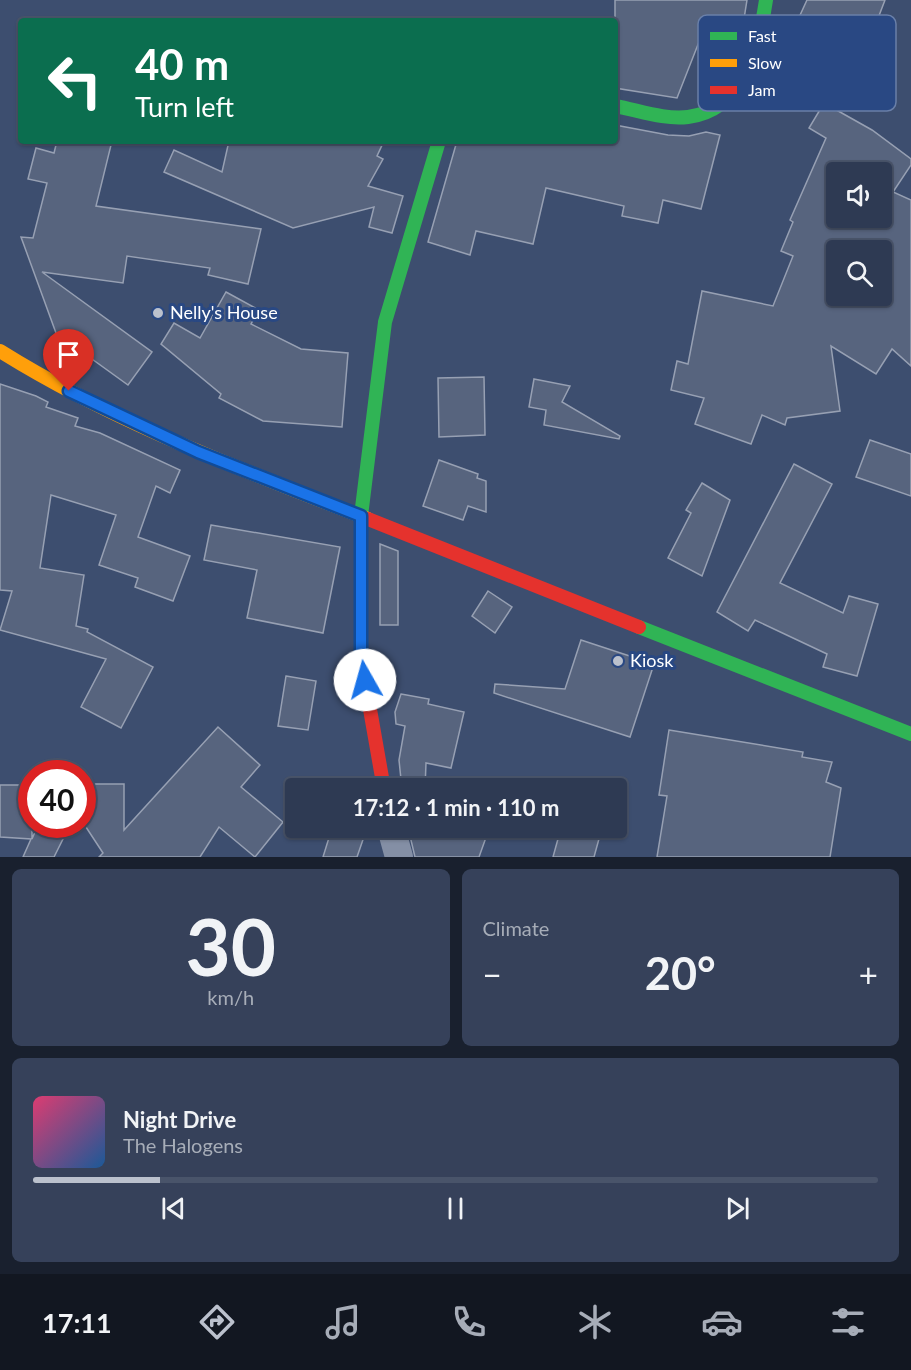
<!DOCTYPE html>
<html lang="en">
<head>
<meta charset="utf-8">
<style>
  body { margin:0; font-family:Lato,sans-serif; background:#36415a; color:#f1f3f6; height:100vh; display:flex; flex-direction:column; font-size:22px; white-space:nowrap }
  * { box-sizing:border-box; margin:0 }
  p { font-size:20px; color:#a7adb8 }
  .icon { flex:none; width:33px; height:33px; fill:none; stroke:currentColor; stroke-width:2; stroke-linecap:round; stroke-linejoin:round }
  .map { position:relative; height:857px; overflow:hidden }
  .sheet { display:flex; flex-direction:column; gap:12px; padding:12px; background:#19202e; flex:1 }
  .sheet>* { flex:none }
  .hud { position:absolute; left:18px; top:18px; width:600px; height:126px; border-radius:6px; box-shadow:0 2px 4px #0004,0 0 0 2px #49546a; background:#0b6e4f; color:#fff; overflow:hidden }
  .fabs { position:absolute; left:826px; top:162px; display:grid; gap:12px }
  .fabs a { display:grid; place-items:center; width:66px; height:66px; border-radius:6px; background:#2e3a53; box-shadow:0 2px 4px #0004,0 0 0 2px #49546a; font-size:30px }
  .speed { position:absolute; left:18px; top:760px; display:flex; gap:12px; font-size:30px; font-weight:700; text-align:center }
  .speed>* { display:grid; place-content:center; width:78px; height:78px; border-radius:50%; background:#2e3a53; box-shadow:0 2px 4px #0004,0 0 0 2px #49546a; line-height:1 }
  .speed .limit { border:9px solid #d22; background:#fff; color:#111 }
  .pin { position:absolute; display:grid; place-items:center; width:51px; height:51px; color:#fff; margin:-62px -26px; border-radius:50% 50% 50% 0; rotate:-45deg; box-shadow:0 0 6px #0007 }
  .pin .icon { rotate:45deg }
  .me { position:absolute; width:66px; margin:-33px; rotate:353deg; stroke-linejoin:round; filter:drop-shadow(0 0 4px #0008) }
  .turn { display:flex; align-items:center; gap:21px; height:126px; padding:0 18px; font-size:27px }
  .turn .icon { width:78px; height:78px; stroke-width:2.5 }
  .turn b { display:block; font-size:42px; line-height:51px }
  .big { font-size:45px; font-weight:700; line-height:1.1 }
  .sheet .widget { flex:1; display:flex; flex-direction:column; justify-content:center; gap:9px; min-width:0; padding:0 21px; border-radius:9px; background:#36415a }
  .sheet .dial { align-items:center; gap:0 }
  .dial b { font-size:78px; line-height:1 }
  .song { display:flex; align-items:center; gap:18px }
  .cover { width:72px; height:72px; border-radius:9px; background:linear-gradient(135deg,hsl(340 70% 55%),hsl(210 70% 35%)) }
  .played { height:6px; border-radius:3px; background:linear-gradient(90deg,#bbc1cd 15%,#49546a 15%) }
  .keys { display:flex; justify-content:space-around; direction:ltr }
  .heat { display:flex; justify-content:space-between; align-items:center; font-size:33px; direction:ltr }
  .sheet .tiles { flex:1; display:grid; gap:12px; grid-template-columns:1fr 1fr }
  .widget:last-child { grid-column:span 2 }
  .trip { position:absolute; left:285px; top:778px; width:342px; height:60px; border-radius:6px; background:#2e3a53; box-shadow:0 2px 4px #0004,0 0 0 2px #49546a; font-weight:700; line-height:60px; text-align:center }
  .tabs { display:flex; height:96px; justify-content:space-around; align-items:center; background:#121721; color:#a7adb8 }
  .tabs .icon { width:42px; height:42px }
  .tabs .on { color:#bbc1cd }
  .tabs b { font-size:27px; color:#f1f3f6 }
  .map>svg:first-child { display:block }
</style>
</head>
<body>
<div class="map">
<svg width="911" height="857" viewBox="0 0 911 857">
  <rect width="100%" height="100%" fill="#3d4e6f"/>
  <!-- building -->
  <g fill="#57647e" stroke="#97a0b3" stroke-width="1.5" fill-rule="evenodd">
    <polygon points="615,0 747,0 743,25 708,19 677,98 615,88"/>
    <polygon points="807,0 885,0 844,107 773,74"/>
    <path d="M824 103 872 130 911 159V165L893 192 911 200V366L892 349 876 374 831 346 840 411 787 418 785 425 762 415 751 444 695 424 704 398 671 390 677 361 688 364 702 291 773 306 793 256 781 251 793 222 790 220 826 138 809 128ZM837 172H882V218H837ZM837 250H882V296H837Z"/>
    <polygon points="615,125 668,135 689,136 706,132 720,135 701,209 663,200 658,223 622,216 624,206 546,188 533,244 476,231 470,255 428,242 457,141 615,141"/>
    <polygon points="57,141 112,141 96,206 261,229 248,284 208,275 210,268 127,256 123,283 42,272 152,352 128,385 56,333 21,237 33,238 47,183 28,179 36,148 54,153"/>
    <polygon points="229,141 384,141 377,156 383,159 368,186 403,196 392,233 369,227 374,207 293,228 164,172 174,150 222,172"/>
    <polygon points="226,292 259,310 251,324 301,349 348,353 342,427 263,421 219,398 221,394 161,344 174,323 200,338"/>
    <polygon points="484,377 485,435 439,437 438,378"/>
    <polygon points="534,379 570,386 562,402 620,436 619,439 544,425 546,410 529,407"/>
    <polygon points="0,384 36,396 48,402 46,407 78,418 75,426 100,433 180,470 170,493 156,486 138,537 190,556 173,601 135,587 138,578 99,565 116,515 51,495 40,568 84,575 76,626 88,629 87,632 153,667 121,728 81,707 106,659 0,630 12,591 0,590"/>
    <polygon points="870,440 911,454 911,496 856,477"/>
    <polygon points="439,460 478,474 477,478 486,481 486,512 468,506 463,520 423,506"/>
    <polygon points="794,464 832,484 780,583 843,613 849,596 878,604 857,676 823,667 827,654 755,620 748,631 717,612"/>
    <polygon points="702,483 730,500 702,576 668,558 691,513 686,510"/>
    <polygon points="211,525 340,547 323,633 247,618 257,570 204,560"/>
    <polygon points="380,544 398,551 398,625 380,625"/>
    <polygon points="488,591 512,607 495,633 472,616"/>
    <polygon points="581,640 654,664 630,737 494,693 495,684 565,689"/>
    <polygon points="286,676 316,681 308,730 278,726"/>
    <polygon points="401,694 429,699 428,704 464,712 451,768 426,763 425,789 402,789 399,760 405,726 396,724 395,712"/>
    <polygon points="218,727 260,765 241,787 283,822 255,857 219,827 200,857 99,857 103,853 82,821 82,784 124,784 124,830"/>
    <polygon points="669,730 803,752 802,757 832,762 826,782 841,788 830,857 657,857 667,796 659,795"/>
    <polygon points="0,785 32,785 32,839 38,825 70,825 54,857 23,857 31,839 0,837"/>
    <polygon points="332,828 367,828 357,857 323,857"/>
    <polygon points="561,828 602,828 594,857 553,857"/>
    <polygon points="489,829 479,857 415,857 410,836"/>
  </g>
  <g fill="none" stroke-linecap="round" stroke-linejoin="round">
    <!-- street -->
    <polyline stroke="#848fa5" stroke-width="28" points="391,828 399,857"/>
    <!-- fast -->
    <g stroke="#30b455" stroke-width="14">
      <path d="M615 106C638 110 664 120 688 117 744 110 759 47 766 0"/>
      <polyline points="361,583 361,516 385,322 439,141"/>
      <polyline points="639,627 911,734"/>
    </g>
    <!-- slow -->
    <path stroke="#ff9f0a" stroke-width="14" d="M0 351C115 423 243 470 368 519"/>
    <!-- jam -->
    <g stroke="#e5322d" stroke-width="14">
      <polyline points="368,519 639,627"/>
      <polyline points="361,583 361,658 384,789"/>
    </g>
  </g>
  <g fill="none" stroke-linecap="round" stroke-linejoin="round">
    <defs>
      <polyline id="route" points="69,391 198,452 361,516 361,658 365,680"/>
    </defs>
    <!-- route casing -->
    <use href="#route" stroke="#114b97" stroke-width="15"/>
    <!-- route -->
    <use href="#route" stroke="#1a73e8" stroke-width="10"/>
  </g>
  <!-- markers -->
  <g fill="#bbc1cd" stroke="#294883" stroke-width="2">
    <circle cx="158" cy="313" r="6"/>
    <circle cx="618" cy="661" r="6"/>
  </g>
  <g text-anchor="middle" stroke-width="6" stroke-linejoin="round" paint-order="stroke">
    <!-- poi labels -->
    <g font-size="18" fill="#fff" stroke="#294883" text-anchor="start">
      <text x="170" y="319">Nelly's House</text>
      <text x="630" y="667">Kiosk</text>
    </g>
  </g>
  <!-- legend -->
  <rect x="698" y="15" width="198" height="96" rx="9" fill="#294883" stroke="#697fa8" stroke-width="1.5"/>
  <rect x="710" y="32" width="27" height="8" fill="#30b455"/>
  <rect x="710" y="59" width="27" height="8" fill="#ff9f0a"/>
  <rect x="710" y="86" width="27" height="8" fill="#e5322d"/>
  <g font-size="16" fill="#fff">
    <text x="748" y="42">Fast</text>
    <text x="748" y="69">Slow</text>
    <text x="748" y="96">Jam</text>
  </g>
</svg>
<div class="fabs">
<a><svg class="icon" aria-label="sound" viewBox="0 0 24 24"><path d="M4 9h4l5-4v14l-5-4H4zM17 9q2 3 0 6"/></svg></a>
<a><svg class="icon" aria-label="search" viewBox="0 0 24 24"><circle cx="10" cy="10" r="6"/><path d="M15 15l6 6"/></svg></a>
</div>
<div class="speed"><div class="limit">40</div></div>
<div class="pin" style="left:69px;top:391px;background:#d93025"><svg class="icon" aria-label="arrive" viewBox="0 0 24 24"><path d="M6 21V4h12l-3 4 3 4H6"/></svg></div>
<svg class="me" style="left:365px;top:680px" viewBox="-20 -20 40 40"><circle r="19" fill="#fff"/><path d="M0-13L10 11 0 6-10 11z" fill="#1a73e8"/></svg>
<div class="trip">17:12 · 1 min · 110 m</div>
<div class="hud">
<div class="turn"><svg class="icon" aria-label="left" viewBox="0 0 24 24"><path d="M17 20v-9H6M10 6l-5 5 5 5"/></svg><div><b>40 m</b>Turn left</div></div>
</div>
</div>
<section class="sheet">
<div class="tiles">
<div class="widget dial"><b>30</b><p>km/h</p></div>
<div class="widget"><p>Climate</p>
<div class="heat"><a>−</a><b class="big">20°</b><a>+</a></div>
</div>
<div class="widget">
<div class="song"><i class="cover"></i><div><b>Night Drive</b><p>The Halogens</p></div></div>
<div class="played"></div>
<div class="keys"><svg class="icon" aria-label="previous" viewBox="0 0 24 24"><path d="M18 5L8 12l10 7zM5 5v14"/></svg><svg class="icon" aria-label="pause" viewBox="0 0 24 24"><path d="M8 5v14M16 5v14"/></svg><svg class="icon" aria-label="next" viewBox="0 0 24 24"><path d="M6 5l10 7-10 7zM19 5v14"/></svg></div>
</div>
</div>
</section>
<nav class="tabs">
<b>17:11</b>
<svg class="icon on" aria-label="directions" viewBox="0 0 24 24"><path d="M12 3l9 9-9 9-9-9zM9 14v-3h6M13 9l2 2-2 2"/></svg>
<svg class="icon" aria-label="music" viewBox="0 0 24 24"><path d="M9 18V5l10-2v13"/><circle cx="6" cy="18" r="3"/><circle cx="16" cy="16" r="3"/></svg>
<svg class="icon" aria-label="phone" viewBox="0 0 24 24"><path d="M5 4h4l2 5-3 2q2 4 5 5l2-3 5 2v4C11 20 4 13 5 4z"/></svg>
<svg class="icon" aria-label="climate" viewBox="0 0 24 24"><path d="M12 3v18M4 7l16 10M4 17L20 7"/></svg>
<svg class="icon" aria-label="car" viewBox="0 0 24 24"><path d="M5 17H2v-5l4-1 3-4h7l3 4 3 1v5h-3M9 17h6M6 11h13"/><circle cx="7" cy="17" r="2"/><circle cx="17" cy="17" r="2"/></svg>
<svg class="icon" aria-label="filters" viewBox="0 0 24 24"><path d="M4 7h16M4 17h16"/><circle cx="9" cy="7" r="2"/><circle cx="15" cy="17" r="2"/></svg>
</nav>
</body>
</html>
